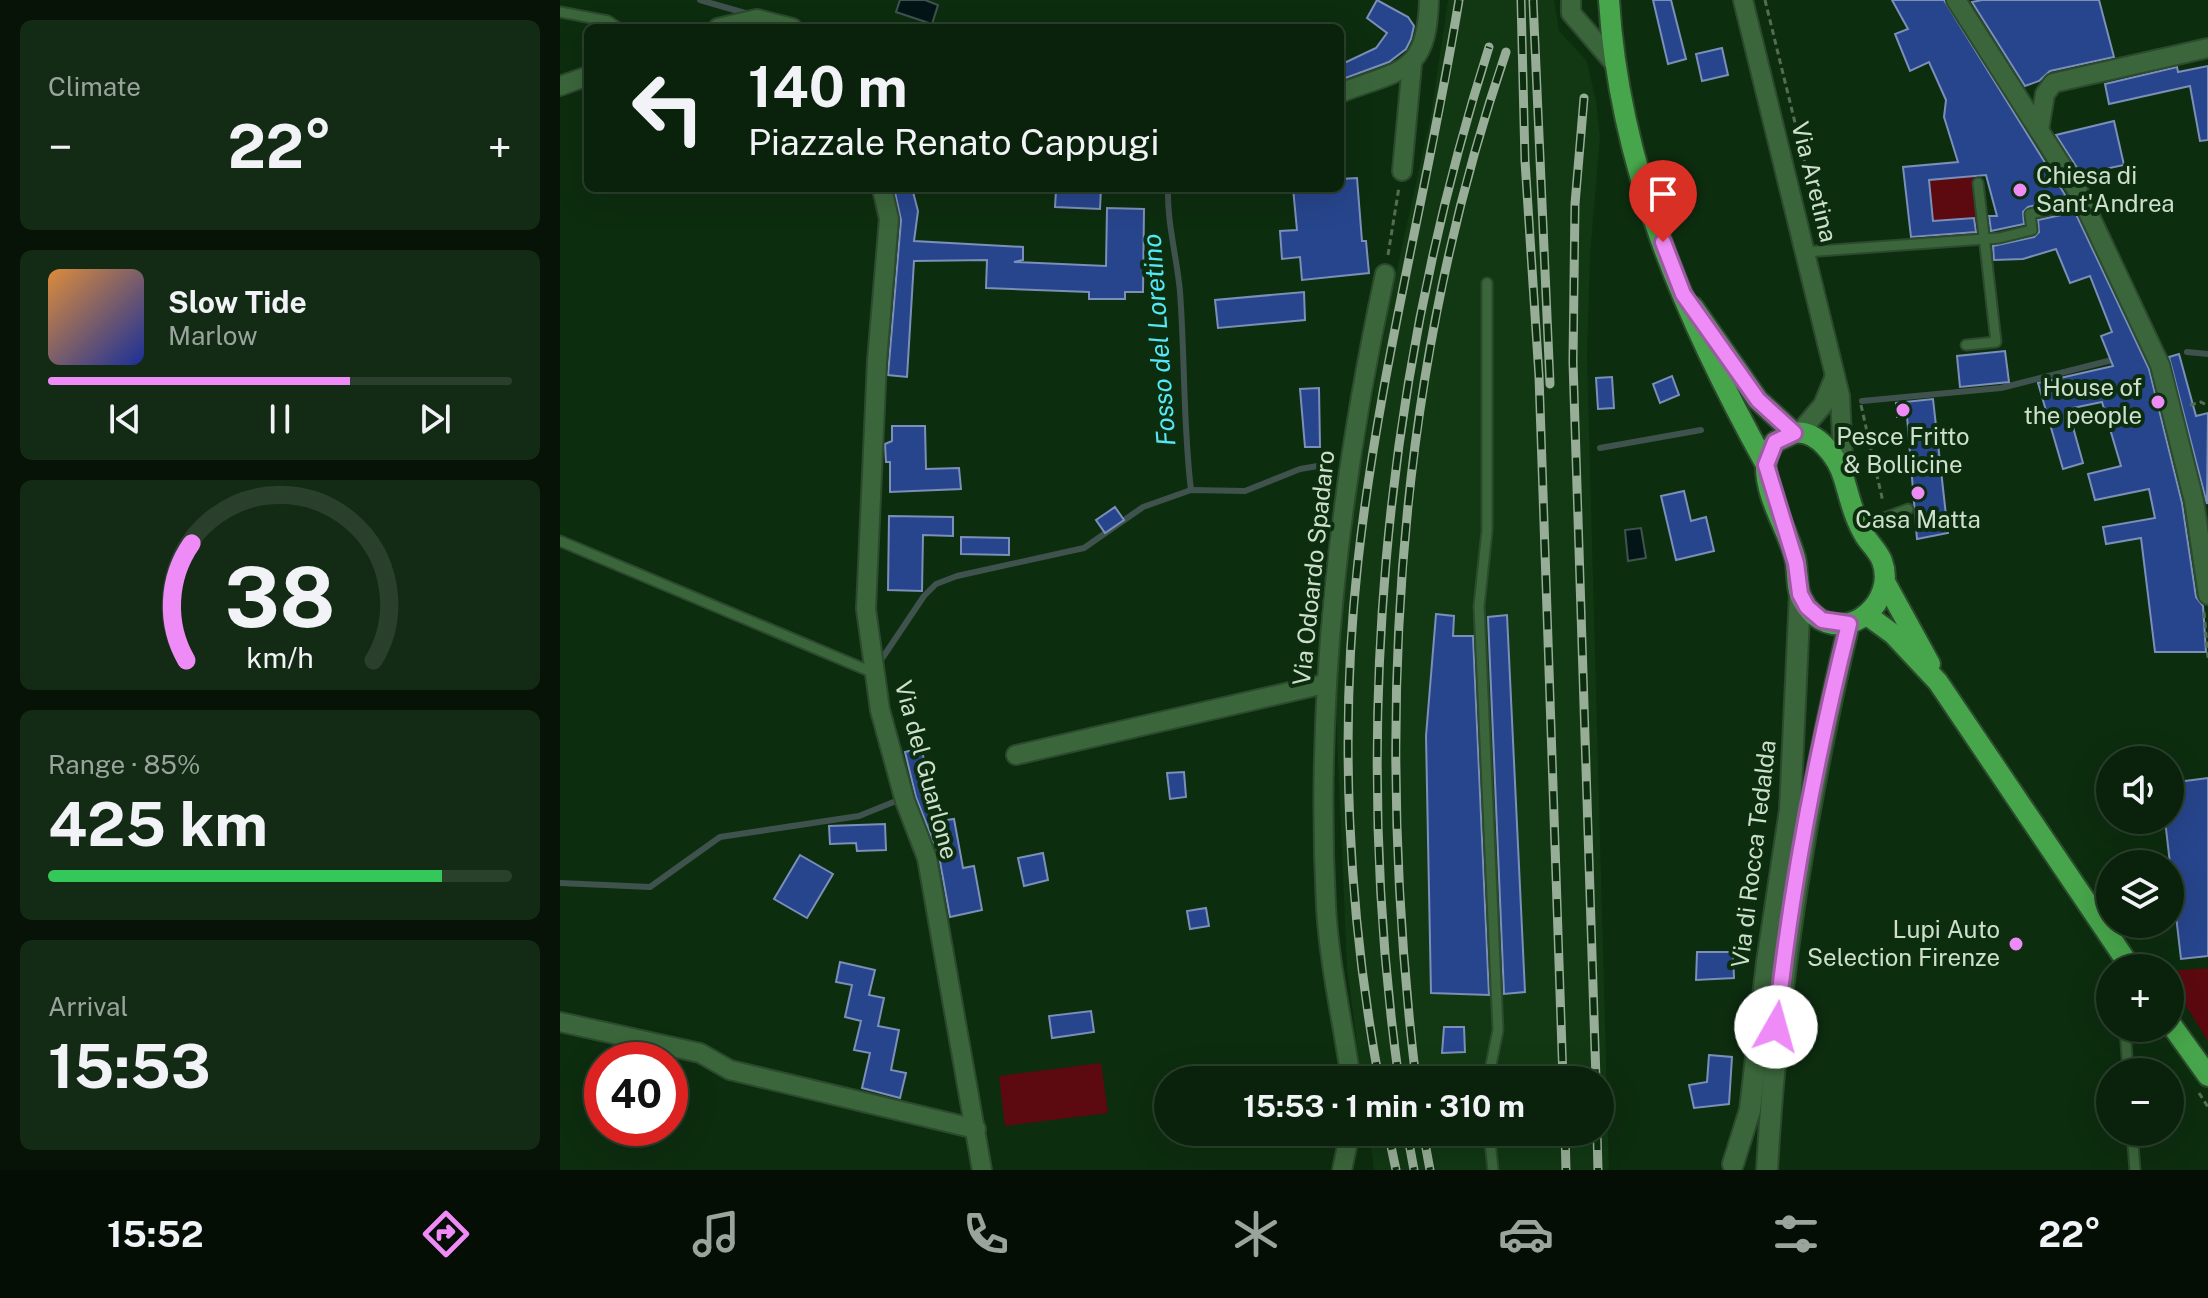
<!DOCTYPE html>
<html lang="en">
<head>
<meta charset="utf-8">
<style>
  body { margin:0; font-family:"Public Sans",sans-serif; background:#132a14; color:#f1f3f6; height:100vh; display:flex; flex-direction:column; font-size:30px; white-space:nowrap }
  * { box-sizing:border-box; margin:0 }
  p { font-size:26px; color:#99a49d }
  .icon { flex:none; width:44px; height:44px; fill:none; stroke:currentColor; stroke-width:2; stroke-linecap:round; stroke-linejoin:round }
  .map { position:relative; flex:1; overflow:hidden }
  .sheet { display:flex; flex-direction:column; gap:20px; padding:20px; background:#061306; width:560px }
  .sheet>* { flex:none }
  .guide { position:absolute; left:24px; top:24px; width:760px; height:168px; border-radius:12px; box-shadow:0 8px 32px #0002,0 0 0 2px #2a3f2c; background:#0a220b; color:#f1f3f6; overflow:hidden }
  .fabs { position:absolute; left:1536px; top:746px; display:grid; gap:16px }
  .fabs a { display:grid; place-items:center; width:88px; height:88px; border-radius:50%; background:#0a220b; box-shadow:0 8px 32px #0002,0 0 0 2px #2a3f2c; font-size:40px }
  .speed { position:absolute; left:24px; top:1042px; display:flex; gap:16px; font-size:40px; font-weight:700; text-align:center }
  .speed>* { display:grid; place-content:center; width:104px; height:104px; border-radius:50%; background:#0a220b; box-shadow:0 8px 32px #0002,0 0 0 2px #2a3f2c; line-height:1 }
  .speed .limit { border:12px solid #d22; background:#fff; color:#111 }
  .pin { position:absolute; display:grid; place-items:center; width:68px; height:68px; color:#fff; margin:-82px -34px; border-radius:50% 50% 50% 0; rotate:-45deg; box-shadow:0 0 8px #0007 }
  .pin .icon { rotate:45deg }
  .me { position:absolute; width:88px; margin:-44px; rotate:7deg; stroke-linejoin:round; filter:drop-shadow(0 0 6px #0008) }
  .turn { display:flex; align-items:center; gap:28px; height:168px; padding:0 32px; font-size:36px }
  .turn .icon { width:104px; height:104px; stroke-width:2.5 }
  .turn b { display:block; font-size:56px; line-height:68px }
  .big { font-size:60px; font-weight:700; line-height:1.1 }
  .sheet .card { flex:1; display:flex; flex-direction:column; justify-content:center; gap:12px; min-width:0; padding:0 28px; border-radius:12px; background:#132a14 }
  .sheet .dial { align-items:center; gap:0 }
  .dial svg { height:208px; overflow:visible; fill:none; stroke:#2a3f2c; stroke-width:7; stroke-linecap:round; text-anchor:middle }
  .dial text { fill:#f1f3f6; stroke:none }
  .song { display:flex; align-items:center; gap:24px }
  .cover { width:96px; height:96px; border-radius:12px; background:linear-gradient(135deg,hsl(30 70% 55%),hsl(230 70% 35%)) }
  .played { height:8px; border-radius:4px; background:linear-gradient(90deg,#ef8bf7 65%,#2a3f2c 65%) }
  .keys { display:flex; justify-content:space-around; direction:ltr }
  .heat { display:flex; justify-content:space-between; align-items:center; font-size:44px; direction:ltr }
  .charge { height:12px; border-radius:6px; background:linear-gradient(90deg,#34c759 85%,#2a3f2c 0) }
  .trip { position:absolute; left:594px; top:1066px; width:460px; height:80px; border-radius:40px; background:#0a220b; box-shadow:0 8px 32px #0002,0 0 0 2px #2a3f2c; font-weight:700; line-height:80px; text-align:center }
  .tabs { display:flex; height:128px; justify-content:space-around; align-items:center; background:#040e04; color:#99a49d }
  .tabs .icon { width:56px; height:56px }
  .tabs .current { color:#ef8bf7 }
  .tabs b { font-size:36px; color:#f1f3f6 }
  main { display:flex; flex:1; min-height:0 }
  .map>svg:first-child { display:block }
</style>
</head>
<body>
<main>
<section class="sheet">
<div class="card"><p>Climate</p>
<div class="heat"><a>−</a><b class="big">22°</b><a>+</a></div>
</div>
<div class="card">
<div class="song"><i class="cover"></i><div><b>Slow Tide</b><p>Marlow</p></div></div>
<div class="played"></div>
<div class="keys"><svg class="icon" aria-label="previous" viewBox="0 0 24 24"><path d="M18 5L8 12l10 7zM5 5v14"/></svg><svg class="icon" aria-label="pause" viewBox="0 0 24 24"><path d="M8 5v14M16 5v14"/></svg><svg class="icon" aria-label="next" viewBox="0 0 24 24"><path d="M6 5l10 7-10 7zM19 5v14"/></svg></div>
</div>
<div class="card dial"><svg viewBox="0 0 100 80">
<path d="M14 69A42 42 0 1 1 86 69"/>
<path d="M14 69A42 42 0 0 1 16 24" stroke="#ef8bf7"/>
<text x="50" y="56" font-size="32" font-weight="700">38</text>
<text x="50" y="72" font-size="11">km/h</text>
</svg></div>
<div class="card"><p>Range · 85%</p><b class="big">425 km</b><div class="charge"></div></div>
<div class="card"><p>Arrival</p><b class="big">15:53</b></div>
</section>
<div class="map">
<svg width="1648" height="1170" viewBox="0 0 1648 1170">
  <rect width="100%" height="100%" fill="#0d2d0f"/>
  <!-- built -->
  <polygon fill="#113813" points="888,0 994,0 999,31 1027,61 1036,102 1040,137 1030,255 1027,358 1049,1170 814,1170 809,1132 1040,1132 1040,1080 802,1080 787,968 776,712 782,615 798,482 831,297 871,115"/>
  <!-- green -->
  <g fill="#5c090f">
    <polygon points="1413,160 1421,233 1351,240 1343,167"/>
    <polygon points="1648,968 1648,1041 1610,980 1610,971"/>
    <polygon points="541,1063 548,1113 445,1126 439,1076"/>
  </g>
  <!-- water -->
  <g fill="#031517" stroke="#40524e" stroke-width="2">
    <polygon points="340,0 365,0 378,5 372,24 336,12"/>
    <polygon points="1081,528 1086,558 1068,561 1065,530"/>
  </g>
  <g fill="none" stroke-linecap="round" stroke-linejoin="round">
    <!-- stream -->
    <g stroke="#40524e" stroke-width="6">
      <polyline points="140,0 192,15"/>
      <path d="M608 188C607 224 617 257 620 292 625 358 623 424 631 490"/>
      <polyline points="1627,352 1648,354"/>
      <polyline points="1302,401 1441,388 1552,360"/>
      <polyline points="1040,448 1141,430"/>
      <polyline points="321,660 364,596 376,584 397,576 524,548 583,507 631,490 685,491 740,469 764,465"/>
      <polyline points="0,883 90,887 160,837 299,816 341,799"/>
    </g>
  </g>
  <!-- building -->
  <g fill="#27458c" stroke="#7b8fb8" stroke-width="2">
    <polygon points="817,0 848,17 854,26 851,39 846,49 829,62 780,80 780,65 816,48 827,33 807,18"/>
    <polygon points="1093,0 1111,0 1126,59 1108,64"/>
    <polygon points="1332,0 1384,0 1507,198 1468,207 1463,212 1464,224 1431,231 1429,216 1437,216 1426,175 1369,180 1373,221 1414,218 1416,232 1351,237 1343,167 1398,162 1384,117 1386,100 1369,62 1350,71 1335,34 1348,29"/>
    <polygon points="1422,0 1539,0 1554,57 1490,71 1479,81 1465,86 1412,2"/>
    <polygon points="1162,48 1168,75 1142,81 1136,54"/>
    <polygon points="1648,66 1648,140 1640,141 1630,86 1549,104 1545,84 1617,67 1618,72"/>
    <polygon points="1554,121 1564,165 1521,174 1496,135"/>
    <polygon points="797,178 802,241 806,241 809,273 742,280 740,257 722,259 720,231 737,230 733,188 780,188 780,179"/>
    <polygon points="334,188 352,188 358,211 354,241 463,247 463,260 454,262 546,266 547,208 584,209 583,292 565,292 565,299 529,299 529,292 426,288 427,260 354,261 347,377 328,375 341,220"/>
    <polygon points="514,188 541,188 540,209 495,207 496,190"/>
    <polygon points="1515,212 1589,369 1622,503 1636,597 1643,606 1646,652 1595,652 1581,538 1546,544 1543,527 1595,518 1589,489 1535,500 1528,474 1561,466 1542,402 1508,409 1523,463 1503,469 1478,383 1553,366 1541,336 1552,332 1530,276 1510,283 1496,249 1463,259 1434,260 1433,246 1474,237 1479,232 1478,220"/>
    <polygon points="744,292 745,320 658,328 655,300"/>
    <polygon points="1445,351 1449,382 1400,387 1397,356"/>
    <polygon points="1619,354 1636,416 1648,413 1647,504 1609,357"/>
    <polygon points="1112,376 1119,395 1100,403 1093,384"/>
    <polygon points="1052,377 1054,408 1038,409 1036,378"/>
    <polygon points="759,388 760,447 745,447 740,389"/>
    <polygon points="1373,399 1388,533 1357,539 1347,416 1337,417 1336,403"/>
    <polygon points="332,426 365,426 366,469 399,468 401,489 330,492 330,462 326,462 325,444 332,441"/>
    <polygon points="1124,491 1131,521 1146,517 1154,551 1116,560 1101,496"/>
    <polygon points="555,507 564,520 545,533 536,520"/>
    <polygon points="329,516 393,517 393,536 363,535 362,591 328,590"/>
    <polygon points="401,537 449,538 449,555 401,554"/>
    <polygon points="876,614 894,616 893,636 913,636 929,995 871,993 866,736"/>
    <polygon points="947,615 965,992 944,994 928,617"/>
    <polygon points="361,748 380,821 394,819 403,868 414,866 422,910 390,917 379,856 356,797 345,752"/>
    <polygon points="624,772 626,797 610,799 607,773"/>
    <polygon points="1648,778 1648,956 1621,959 1605,820 1610,820 1610,783"/>
    <polygon points="325,824 326,850 297,851 296,843 270,844 269,826"/>
    <polygon points="483,853 488,880 464,886 458,858"/>
    <polygon points="240,855 273,874 247,918 214,899"/>
    <polygon points="646,908 649,926 630,929 627,911"/>
    <polygon points="1137,952 1173,952 1174,978 1136,980"/>
    <polygon points="280,962 315,970 309,995 324,998 318,1026 339,1030 331,1070 346,1073 340,1098 302,1088 310,1053 294,1050 301,1021 285,1017 292,985 276,982"/>
    <polygon points="531,1011 534,1032 492,1038 489,1016"/>
    <polygon points="884,1027 904,1027 905,1052 882,1053"/>
    <polygon points="1149,1055 1172,1057 1169,1104 1134,1108 1129,1085 1147,1082"/>
  </g>
  <g fill="none" stroke-linecap="round" stroke-linejoin="round">
    <defs>
      <g id="service">
        <polyline points="0,12 48,21 58,28"/>
        <polyline points="1245,252 1439,238 1472,230 1470,214 1523,202"/>
        <polyline points="927,283 927,531 919,606 938,1030 928,1080"/>
        <polyline points="1406,345 1436,342 1418,183"/>
        <polyline points="1300,527 1348,509"/>
        <polyline points="0,541 314,673"/>
        <polyline points="1565,1028 1568,1072"/>
        <polyline points="929,1132 933,1170"/>
        <polyline points="1572,1132 1575,1170"/>
      </g>
      <g id="minor">
        <polyline points="1011,0 1011,13 1054,63"/>
        <polyline points="1183,0 1280,396 1284,476"/>
        <polyline points="1396,0 1519,193 1600,365 1634,501 1648,595"/>
        <polyline points="158,28 197,19 232,28"/>
        <polyline points="0,86 28,76"/>
        <path d="M780 93C841 69 867 75 869 0"/>
        <polyline points="1479,130 1485,94 1493,83 1648,48"/>
        <polyline points="842,171 852,64"/>
        <polyline points="322,188 329,219 317,361 306,609 320,710 345,801 367,858 422,1170"/>
        <polyline points="1240,432 1263,405 1275,376"/>
        <polyline points="456,755 764,684"/>
        <polyline points="0,1022 140,1053 170,1070 416,1129"/>
        <path d="M791 1080C783 1023 769 964 766 906 755 693 780 483 825 274"/>
        <polyline points="782,1170 790,1132"/>
      </g>
      <g id="tertiary">
        <polyline points="1173,1164 1190,1110 1207,962 1230,810 1240,594"/>
        <path d="M1207 1170C1217 985 1246 804 1289 624"/>
      </g>
      <g id="primary">
        <path d="M1049 0C1059 168 1126 320 1206 465"/>
        <polyline points="1133,307 1198,400 1234,433"/>
        <path d="M1234 433C1257 429 1278 458 1284 479 1290 499 1294 518 1305 536 1310 544 1319 552 1322 561 1337 601 1289 644 1254 615 1249 610 1243 602 1240 595 1236 583 1238 570 1235 558 1227 528 1205 497 1206 465 1206 456 1210 449 1215 442Z"/>
        <polyline points="1325,582 1370,664"/>
        <polyline points="1307,615 1333,634 1378,682 1571,968"/>
        <polyline points="1610,1023 1648,1076"/>
      </g>
    </defs>
    <!-- service casing -->
    <use href="#service" stroke="#2c4a2d" stroke-width="13"/>
    <!-- minor casing -->
    <use href="#minor" stroke="#2c4a2d" stroke-width="22"/>
    <!-- tertiary casing -->
    <use href="#tertiary" stroke="#2c4a2d" stroke-width="24"/>
    <!-- primary casing -->
    <use href="#primary" stroke="#2c4a2d" stroke-width="24"/>
    <!-- path -->
    <g stroke="#526d53" stroke-width="3" stroke-dasharray="6 4" stroke-linecap="butt">
      <polyline points="1205,0 1263,237"/>
      <polyline points="828,255 839,187"/>
      <polyline points="1301,405 1323,502"/>
      <polyline points="1630,405 1641,402 1648,406"/>
      <polyline points="1644,612 1648,658"/>
      <polyline points="1639,1093 1648,1107"/>
    </g>
    <!-- service -->
    <use href="#service" stroke="#3b663b" stroke-width="9"/>
    <!-- minor -->
    <use href="#minor" stroke="#3b663b" stroke-width="18"/>
    <!-- tertiary -->
    <use href="#tertiary" stroke="#3b663b" stroke-width="20"/>
    <!-- primary -->
    <use href="#primary" stroke="#47a64b" stroke-width="20"/>
    <defs>
      <g id="rail">
        <polyline points="961,0 965,161 979,376 1003,1080"/>
        <polyline points="973,0 990,384"/>
        <polyline points="1024,98 1015,204 1013,362 1036,1080"/>
        <path d="M819 1080C788 910 779 732 798 561 819 371 868 188 899 0"/>
        <path d="M839 1080C791 735 823 380 929 47"/>
        <path d="M856 1080C815 735 833 383 946 52"/>
        <polyline points="828,1132 836,1170"/>
        <polyline points="847,1132 854,1170"/>
        <polyline points="863,1132 870,1170"/>
        <polyline points="1005,1132 1006,1170"/>
        <polyline points="1037,1132 1038,1170"/>
      </g>
    </defs>
    <!-- rail casing -->
    <use href="#rail" stroke="#97ad97" stroke-width="9"/>
    <!-- rail -->
    <use href="#rail" stroke="#0d2d0f" stroke-width="6" stroke-dasharray="18" stroke-linecap="butt"/>
  </g>
  <g fill="none" stroke-linecap="round" stroke-linejoin="round">
    <defs>
      <path id="route" d="M1103 242 1123 294 1198 400 1234 433 1215 442 1206 465 1236 563 1240 594 1247 607 1262 620 1289 624C1256 756 1230 892 1216 1027"/>
    </defs>
    <!-- route casing -->
    <use href="#route" stroke="#9b5aa1" stroke-width="20"/>
    <!-- route -->
    <use href="#route" stroke="#ef8bf7" stroke-width="14"/>
  </g>
  <!-- markers -->
  <g fill="#ef8bf7" stroke="#0d2d0f" stroke-width="3">
    <circle cx="1460" cy="190" r="8"/>
    <circle cx="1598" cy="402" r="8"/>
    <circle cx="1343" cy="410" r="8"/>
    <circle cx="1358" cy="493" r="8"/>
    <circle cx="1456" cy="944" r="8"/>
  </g>
  <g text-anchor="middle" stroke-width="8" stroke-linejoin="round" paint-order="stroke">
    <!-- poi labels -->
    <g font-size="24" fill="#cee0cd" stroke="#0d2d0f" text-anchor="end">
      <text x="1476" y="184" text-anchor="start">Chiesa di<tspan x="1476" dy="28">Sant'Andrea</tspan></text>
      <text x="1582" y="396">House of<tspan x="1582" dy="28">the people</tspan></text>
      <text x="1343" y="445" text-anchor="middle">Pesce Fritto<tspan x="1343" dy="28">&amp; Bollicine</tspan></text>
      <text x="1358" y="528" text-anchor="middle">Casa Matta</text>
      <text x="1440" y="938">Lupi Auto<tspan x="1440" dy="28">Selection Firenze</tspan></text>
    </g>
    <!-- street labels -->
    <g font-size="24" fill="#cee0cd" stroke="#0d2d0f">
      <text transform="translate(1254 182) rotate(76)" y="8">Via Aretina</text>
      <text transform="translate(754 568) rotate(-84)" y="8">Via Odoardo Spadaro</text>
      <text transform="translate(366 770) rotate(75)" y="8">Via del Guarlone</text>
      <text transform="translate(1194 854) rotate(-83)" y="8">Via di Rocca Tedalda</text>
    </g>
    <!-- water labels -->
    <g font-size="26" font-style="italic" fill="#55e7f5" stroke="#0d2d0f">
      <text transform="translate(599 340) rotate(-94)" y="9">Fosso del Loretino</text>
    </g>
  </g>
</svg>
<div class="fabs">
<a><svg class="icon" aria-label="sound" viewBox="0 0 24 24"><path d="M4 9h4l5-4v14l-5-4H4zM17 9q2 3 0 6"/></svg></a>
<a><svg class="icon" aria-label="layers" viewBox="0 0 24 24"><path d="M12 4l9 5-9 5-9-5zM3 14l9 5 9-5"/></svg></a>
<a>+</a>
<a>−</a>
</div>
<div class="speed"><div class="limit">40</div></div>
<div class="pin" style="left:1103px;top:242px;background:#d93025"><svg class="icon" aria-label="arrive" viewBox="0 0 24 24"><path d="M6 21V4h12l-3 4 3 4H6"/></svg></div>
<svg class="me" style="left:1216px;top:1027px" viewBox="-20 -20 40 40"><circle r="19" fill="#fff"/><path d="M0-13L10 11 0 6-10 11z" fill="#ef8bf7"/></svg>
<div class="trip">15:53 · 1 min · 310 m</div>
<div class="guide">
<div class="turn"><svg class="icon" aria-label="left" viewBox="0 0 24 24"><path d="M17 20v-9H6M10 6l-5 5 5 5"/></svg><div><b>140 m</b>Piazzale Renato Cappugi</div></div>
</div>
</div>
</main>
<nav class="tabs">
<b>15:52</b>
<svg class="icon current" aria-label="directions" viewBox="0 0 24 24"><path d="M12 3l9 9-9 9-9-9zM9 14v-3h6M13 9l2 2-2 2"/></svg>
<svg class="icon" aria-label="music" viewBox="0 0 24 24"><path d="M9 18V5l10-2v13"/><circle cx="6" cy="18" r="3"/><circle cx="16" cy="16" r="3"/></svg>
<svg class="icon" aria-label="phone" viewBox="0 0 24 24"><path d="M5 4h4l2 5-3 2q2 4 5 5l2-3 5 2v4C11 20 4 13 5 4z"/></svg>
<svg class="icon" aria-label="climate" viewBox="0 0 24 24"><path d="M12 3v18M4 7l16 10M4 17L20 7"/></svg>
<svg class="icon" aria-label="car" viewBox="0 0 24 24"><path d="M5 17H2v-5l4-1 3-4h7l3 4 3 1v5h-3M9 17h6M6 11h13"/><circle cx="7" cy="17" r="2"/><circle cx="17" cy="17" r="2"/></svg>
<svg class="icon" aria-label="filters" viewBox="0 0 24 24"><path d="M4 7h16M4 17h16"/><circle cx="9" cy="7" r="2"/><circle cx="15" cy="17" r="2"/></svg>
<b>22°</b>
</nav>
</body>
</html>
